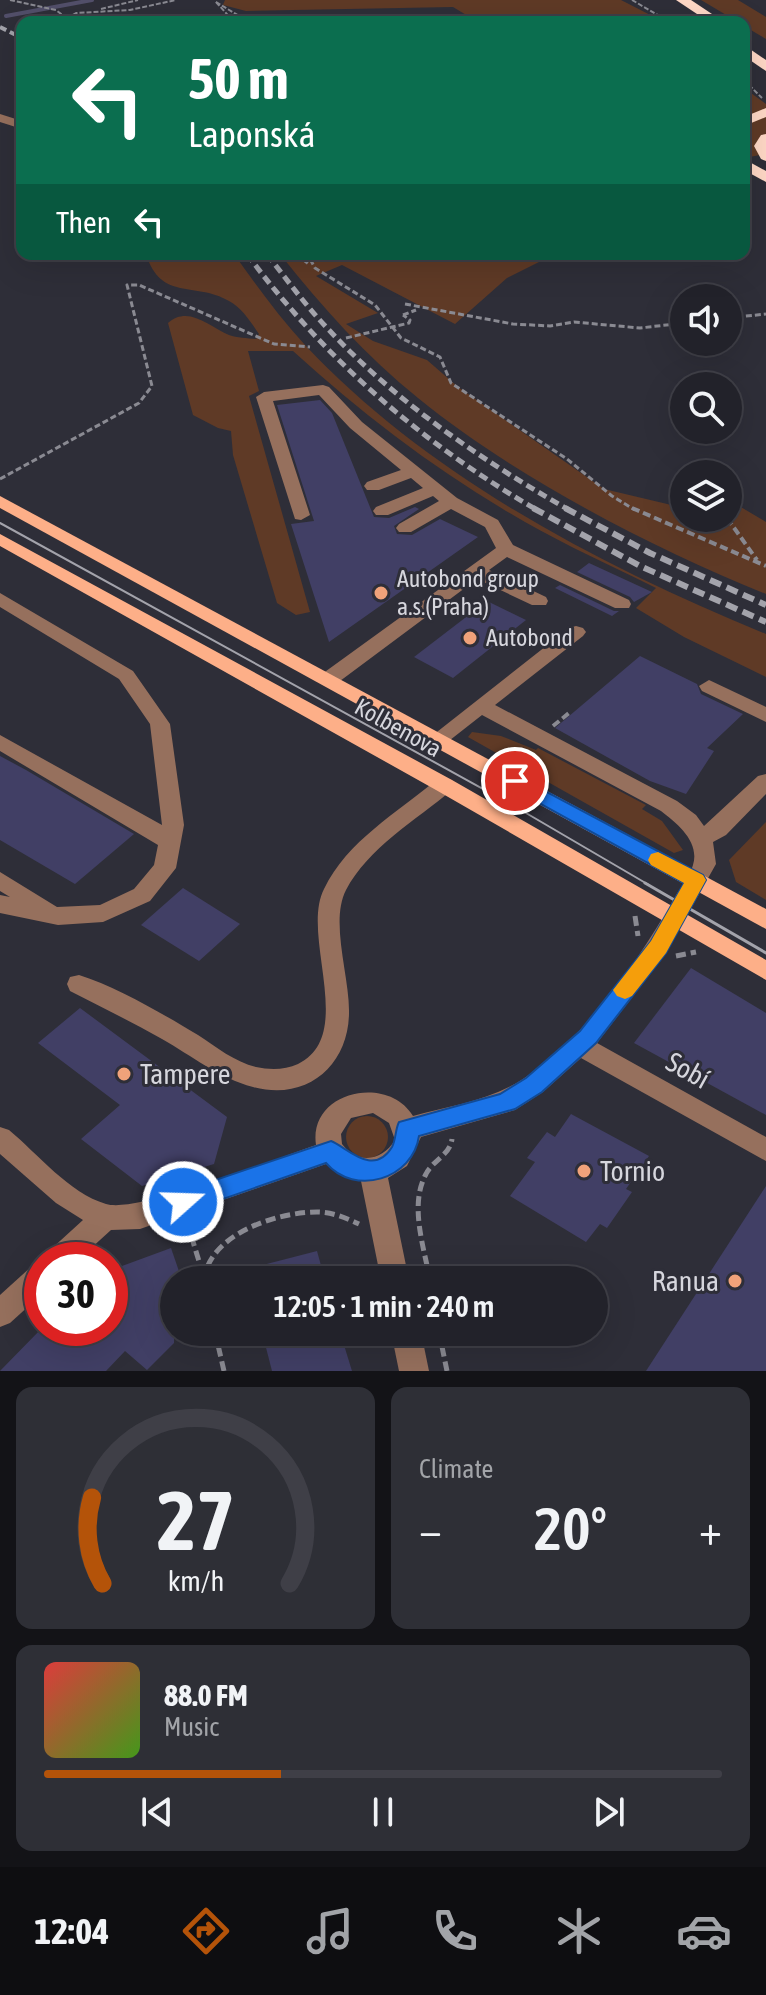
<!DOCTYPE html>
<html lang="en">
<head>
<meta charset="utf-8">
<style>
  body { margin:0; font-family:"Asap Condensed",sans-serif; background:#2e2f36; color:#f1f3f6; height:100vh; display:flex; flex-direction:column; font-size:30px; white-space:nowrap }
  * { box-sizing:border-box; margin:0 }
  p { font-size:26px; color:#a2a4a8 }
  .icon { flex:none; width:44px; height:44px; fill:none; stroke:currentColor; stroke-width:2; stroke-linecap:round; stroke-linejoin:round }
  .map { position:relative; height:1371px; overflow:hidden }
  .drawer { display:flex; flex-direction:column; gap:16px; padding:16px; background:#131317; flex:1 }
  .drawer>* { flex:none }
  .banner { position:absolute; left:16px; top:16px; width:734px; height:244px; border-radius:16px; box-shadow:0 8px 32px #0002,0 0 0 2px #3f3f47; background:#0b6e4f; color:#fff; overflow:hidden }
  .tools { position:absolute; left:670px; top:284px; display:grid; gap:16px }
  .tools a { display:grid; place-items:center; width:72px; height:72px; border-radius:50%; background:#22222a; box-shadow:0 8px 32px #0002,0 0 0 2px #3f3f47; font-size:40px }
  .speed { position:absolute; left:24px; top:1242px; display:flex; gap:16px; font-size:40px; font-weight:700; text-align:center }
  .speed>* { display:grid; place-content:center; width:104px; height:104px; border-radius:50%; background:#22222a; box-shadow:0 8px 32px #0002,0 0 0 2px #3f3f47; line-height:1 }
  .speed .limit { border:12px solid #d22; background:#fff; color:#111 }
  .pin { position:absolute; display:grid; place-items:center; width:68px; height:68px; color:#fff; margin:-34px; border:4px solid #fff; border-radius:50%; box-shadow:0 2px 8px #0007 }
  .me { position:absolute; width:88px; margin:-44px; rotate:70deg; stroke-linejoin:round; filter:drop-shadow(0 0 6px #0008) }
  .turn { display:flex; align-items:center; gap:28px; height:168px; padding:0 40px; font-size:36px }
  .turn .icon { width:104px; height:104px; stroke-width:2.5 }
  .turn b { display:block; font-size:56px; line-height:68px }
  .then { display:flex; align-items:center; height:76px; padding:0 40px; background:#0003; gap:16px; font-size:30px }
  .big { font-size:60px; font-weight:600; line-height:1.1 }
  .drawer .tile { flex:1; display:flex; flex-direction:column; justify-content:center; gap:12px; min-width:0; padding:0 28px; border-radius:16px; background:#2e2f36 }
  .drawer .dial { align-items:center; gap:0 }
  .dial svg { height:208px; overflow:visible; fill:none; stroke:#3f3f47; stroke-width:7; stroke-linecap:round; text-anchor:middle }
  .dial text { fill:#f1f3f6; stroke:none }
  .song { display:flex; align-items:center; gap:24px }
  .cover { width:96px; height:96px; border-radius:12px; background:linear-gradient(135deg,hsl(0 70% 55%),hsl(100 70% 35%)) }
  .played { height:8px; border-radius:4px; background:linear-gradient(90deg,#b45309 35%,#3f3f47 35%) }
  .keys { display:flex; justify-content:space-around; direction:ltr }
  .heat { display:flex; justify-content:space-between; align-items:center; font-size:44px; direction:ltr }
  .drawer .tiles { flex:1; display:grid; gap:16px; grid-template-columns:1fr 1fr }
  .tile:last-child { grid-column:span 2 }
  .trip { position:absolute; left:160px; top:1266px; width:448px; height:80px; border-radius:40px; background:#22222a; box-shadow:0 8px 32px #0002,0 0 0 2px #3f3f47; font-weight:600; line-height:80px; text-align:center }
  .tabs { display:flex; height:128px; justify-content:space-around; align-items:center; background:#0e0e11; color:#a2a4a8 }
  .tabs .icon { width:56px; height:56px }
  .tabs .active { color:#b45309 }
  .tabs b { font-size:36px; color:#f1f3f6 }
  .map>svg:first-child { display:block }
</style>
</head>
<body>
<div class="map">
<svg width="766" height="1371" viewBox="0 0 766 1371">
  <rect width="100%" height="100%" fill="#2e2e38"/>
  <!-- green -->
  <g fill="#5f3a26">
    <polygon points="225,0 621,0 664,22 478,22 453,7 246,11 223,5"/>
    <polygon points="701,0 738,0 766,17 766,39 744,26 744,22 738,22"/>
    <polygon points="744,88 766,104 766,154 744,158"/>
    <path d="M146 254H234C256 285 279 317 305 345 429 477 601 566 766 634V677L684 637 636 608 656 588C612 566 567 546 525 522 441 474 364 416 293 351H248L259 391 249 396 310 612 296 615 277 603 233 455 231 431 218 428 193 415 168 323C189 305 209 327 229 335 237 338 247 338 256 339L259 334C250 321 242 308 229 301 195 281 161 302 146 254Z"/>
    <path d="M280 254H555L507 278 455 324 342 265 316 276 378 313 346 324 373 341 427 360 458 387 604 489 684 508V518H728L729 500 766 522V594C650 547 515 477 418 398 366 356 322 307 280 254Z"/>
    <polygon points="472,732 501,736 536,750 538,748 646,805 642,809 662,821 683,850 674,853 468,737"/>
    <polygon points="766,822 766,900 736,882 729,860"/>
    <circle cx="367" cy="1137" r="21"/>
  </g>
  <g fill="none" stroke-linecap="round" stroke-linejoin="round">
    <!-- stream -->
    <polyline stroke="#524f6a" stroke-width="4" points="6,16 92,0"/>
  </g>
  <!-- building -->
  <g fill="#413f65">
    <polygon points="320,400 332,413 374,517 389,518 415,507 419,509 394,526 397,534 412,535 440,519 478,537 329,642 291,524 314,521 277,405"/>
    <polygon points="589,563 652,592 634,602 630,597 577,572"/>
    <polygon points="560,585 614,611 619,611 612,616 555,588"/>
    <polygon points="487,601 526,620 453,678 414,657"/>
    <polygon points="640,656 697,684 701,694 743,714 707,748 714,751 686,794 650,781 555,728"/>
    <polygon points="0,756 26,770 134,834 75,884 0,840"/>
    <polygon points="183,888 240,924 199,961 141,925"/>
    <polygon points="691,968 766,1013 766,1115 634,1043"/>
    <polygon points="80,1008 227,1117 214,1164 142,1186 81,1139 120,1105 38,1043"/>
    <polygon points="571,1114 649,1156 626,1189 632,1192 607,1228 600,1224 586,1242 510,1196 535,1162 527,1158 547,1132 555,1137"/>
    <polygon points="766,1186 766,1371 646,1371"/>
    <polygon points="171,1248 182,1280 174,1280 174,1343 147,1370 125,1351 106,1371 0,1371 42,1328 110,1328 110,1256 122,1266"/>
    <polygon points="317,1251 325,1280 229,1280 228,1274"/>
    <polygon points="262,1332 340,1332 352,1371 272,1371"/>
  </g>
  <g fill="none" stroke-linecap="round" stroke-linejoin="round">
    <!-- path-far3 -->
    <g stroke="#8a8a92" stroke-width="2" stroke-dasharray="5 2" stroke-linecap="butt">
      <polyline points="10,0 56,10 65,17"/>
      <polyline points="632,0 670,22"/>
      <polyline points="216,2 249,22"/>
      <polyline points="216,2 234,22"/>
      <polyline points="101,9 138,0"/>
      <polyline points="61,22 76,13 130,10 176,0"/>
      <polyline points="744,80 762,98"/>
    </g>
    <!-- path-far2 -->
    <g stroke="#8a8a92" stroke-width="3" stroke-dasharray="6 3" stroke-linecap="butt">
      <polyline points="296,254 310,265"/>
      <polyline points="317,254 310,259 315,268 375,305 401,338 440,357 451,383 567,459 612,496 635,510"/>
      <polyline points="405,304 513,324 550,326 574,322 640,328 684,323"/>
      <polyline points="403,315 416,310"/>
      <polyline points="728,318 766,314"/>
      <polyline points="346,338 409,323 410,320 403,315"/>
      <polyline points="0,479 139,403 152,386 127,285 139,285 274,344 310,347"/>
    </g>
    <!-- path-far1 -->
    <g stroke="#8a8a92" stroke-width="4" stroke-dasharray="8 4" stroke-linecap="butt">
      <polyline points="632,508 766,566"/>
      <polyline points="727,518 757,560"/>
      <polyline points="553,726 569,713"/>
    </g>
    <!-- path -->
    <g stroke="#8a8a92" stroke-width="5" stroke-dasharray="10 5" stroke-linecap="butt">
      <polyline points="635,916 638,936"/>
      <polyline points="676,956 696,952"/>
      <polyline points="187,1222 202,1271"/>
      <path d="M204 1280C209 1234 277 1212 317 1212 332 1212 346 1218 359 1224"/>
      <path d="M430 1280C424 1247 409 1205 426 1174 433 1160 450 1155 452 1139"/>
      <polyline points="215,1332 224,1371"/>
      <polyline points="439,1332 447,1371"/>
    </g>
    <!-- minor -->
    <g fill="#96705d" fill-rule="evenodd">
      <polygon points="0,114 22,121 22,129 0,122"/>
      <polygon points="323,385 329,387 362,422 457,498 498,520 513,545 629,600 631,604 629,608 615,608 507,557 489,570 546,597 548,601 546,605 532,605 477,579 336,684 322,684 319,679 322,674 496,548 485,527 451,509 411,532 399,532 396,528 399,524 439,501 433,496 388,515 376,515 373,511 376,507 423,488 411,478 379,490 367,490 364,486 367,482 401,470 350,428 319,395 273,401 310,515 301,520 295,519 256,397 264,392"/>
      <polygon points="0,593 133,671 170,724 184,825 176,868 150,901 103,922 58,925 0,913 0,895 10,897 0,891 0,872 57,907 100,905 134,889 154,865 158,845 0,751 0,735 162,825 150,724 119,679 0,607"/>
      <path d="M576 626 583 628 586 632 583 636 495 705 677 801 696 815 704 826 758 776 766 774V794L726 835 713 842 716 864 666 953 597 1043 766 1137V1161L581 1058 543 1092 515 1110 421 1137 407 1166 388 1178 409 1280H381L361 1181 342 1176 326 1164 140 1229 111 1230 78 1260H45L49 1251 83 1220 56 1203 0 1154V1127L9 1130C38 1154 69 1193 106 1204 138 1214 277 1158 316 1145 308 1091 388 1074 413 1116 450 1106 491 1100 523 1079 587 1036 637 963 675 897 680 888 690 876 693 865 700 842 678 824 661 811L482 715 445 744 438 746 428 739 569 628ZM373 1113 389 1123 395 1140C382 1161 358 1165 342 1144L341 1134 351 1118Z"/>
      <polygon points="709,680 766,707 766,722 702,691 699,686"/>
      <path d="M444 778 452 780 455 785 452 790C416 820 368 848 346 890 330 921 349 975 349 1010 350 1064 308 1102 253 1087 219 1078 192 1056 162 1039 132 1022 101 1007 70 991L67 984 70 977 79 975C117 987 163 1014 198 1035 216 1047 235 1062 256 1067 270 1070 285 1070 298 1064 357 1035 300 936 324 889 347 841 397 813 436 780Z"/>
      <polygon points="42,1262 42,1294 10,1323 0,1327 0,1295 32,1266"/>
      <polygon points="391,1332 421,1332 429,1371 399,1371"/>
    </g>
    <!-- major -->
    <g fill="#fdaf88" fill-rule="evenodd">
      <polygon points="0,496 766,909 766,929 0,508"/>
      <polygon points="0,534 452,780 766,960 766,980 436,790 0,546"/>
    </g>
    <!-- highway -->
    <g fill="#ffd8c6" fill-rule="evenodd">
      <polygon points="676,0 691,0 724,22 709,22"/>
      <polygon points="744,45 766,60 766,71 744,56"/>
      <polygon points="766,108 766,117 744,126 744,117"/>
      <polygon points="766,134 766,161 761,159 754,146 761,135"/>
      <polygon points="744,159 766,171 766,182 744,170"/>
    </g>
    <!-- tram-far1 -->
    <polyline stroke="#a3a3ab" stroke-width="2" points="0,523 514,806 649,885"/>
    <!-- tram -->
    <polyline stroke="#a3a3ab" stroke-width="3" points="645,883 766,953"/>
    <!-- rail-far2 -->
    <polyline stroke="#a3a3ab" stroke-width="4" stroke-dasharray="7 4" stroke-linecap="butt" points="0,27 22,38"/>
    <!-- rail-far1 -->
    <g stroke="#a3a3ab" stroke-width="5" stroke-dasharray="9 5" stroke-linecap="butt">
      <path d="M247 254C325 360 423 444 537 510"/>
      <path d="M267 254C287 280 306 306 329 330 397 403 483 461 569 510"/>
    </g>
    <!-- rail -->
    <g stroke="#a3a3ab" stroke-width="6" stroke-dasharray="12 6" stroke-linecap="butt">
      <polyline points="533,508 640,566 766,622"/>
      <polyline points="565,508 650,553 766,605"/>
    </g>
  </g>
  <!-- route -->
  <path fill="#1a73e8" stroke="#114b97" stroke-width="2" d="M515 775 703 875 706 880 666 953 596 1043 542 1092 515 1109 419 1136C413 1179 355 1197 326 1163L183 1213 174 1209 171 1202 174 1194 331 1141C347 1147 373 1178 392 1147 396 1140 395 1130 399 1122L500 1094 526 1078 580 1031 651 941 684 883 508 786 505 781 508 776Z"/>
  <!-- slow -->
  <polygon fill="#f59e0b" points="658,852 703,875 706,880 666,953 632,996 625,999 617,996 613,990 651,941 684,883 651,865 648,860 651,854"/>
  <!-- markers -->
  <g fill="#f0a27a" stroke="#2e2e38" stroke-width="3">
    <circle cx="381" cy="593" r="8"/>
    <circle cx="470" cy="638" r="8"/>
    <circle cx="124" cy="1074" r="8"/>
    <circle cx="584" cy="1171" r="8"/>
    <circle cx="735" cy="1281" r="8"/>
  </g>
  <g text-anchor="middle" stroke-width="6" stroke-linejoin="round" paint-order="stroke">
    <!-- poi labels -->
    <g font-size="24" fill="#d6d6dd" stroke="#2e2e38" text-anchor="start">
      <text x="397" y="587">Autobond group<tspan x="397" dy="28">a.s.(Praha)</tspan></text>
      <text x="486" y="646">Autobond</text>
    </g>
    <!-- street labels -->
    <g font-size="24" fill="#d6d6dd" stroke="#2e2e38">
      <text transform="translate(398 728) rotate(29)" y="8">Kolbenova</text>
    </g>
    <!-- near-street labels -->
    <g font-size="28" fill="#d6d6dd" stroke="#2e2e38">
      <text transform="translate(688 1070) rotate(29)" y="10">Sobí</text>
    </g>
    <!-- near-poi labels -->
    <g font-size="28" fill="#d6d6dd" stroke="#2e2e38" text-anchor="start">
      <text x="140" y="1084">Tampere</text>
      <text x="600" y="1181">Tornio</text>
      <text x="719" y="1291" text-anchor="end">Ranua</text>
    </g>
  </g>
</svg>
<div class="tools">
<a><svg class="icon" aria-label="sound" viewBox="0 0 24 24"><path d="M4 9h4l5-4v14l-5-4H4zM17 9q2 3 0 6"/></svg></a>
<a><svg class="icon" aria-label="search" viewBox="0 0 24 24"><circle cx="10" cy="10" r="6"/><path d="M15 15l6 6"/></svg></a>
<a><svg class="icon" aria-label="layers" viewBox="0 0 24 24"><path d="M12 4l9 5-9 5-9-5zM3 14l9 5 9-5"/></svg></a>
</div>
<div class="speed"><div class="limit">30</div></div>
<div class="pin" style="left:515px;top:781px;background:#d93025"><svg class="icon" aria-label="arrive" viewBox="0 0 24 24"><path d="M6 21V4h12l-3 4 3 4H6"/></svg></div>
<svg class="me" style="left:183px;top:1202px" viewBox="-20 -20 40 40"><circle r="17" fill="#1a73e8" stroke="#fff" stroke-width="3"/><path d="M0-11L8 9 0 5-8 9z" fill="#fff"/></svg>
<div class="trip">12:05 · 1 min · 240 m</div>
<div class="banner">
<div class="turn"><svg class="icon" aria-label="left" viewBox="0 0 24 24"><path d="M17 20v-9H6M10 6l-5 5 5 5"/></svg><div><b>50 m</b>Laponská</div></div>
<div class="then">Then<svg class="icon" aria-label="left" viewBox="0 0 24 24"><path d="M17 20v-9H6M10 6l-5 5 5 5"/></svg></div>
</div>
</div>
<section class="drawer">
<div class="tiles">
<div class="tile dial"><svg viewBox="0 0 100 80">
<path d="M14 69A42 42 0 1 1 86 69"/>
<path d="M14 69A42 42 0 0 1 10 36" stroke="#b45309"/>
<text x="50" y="56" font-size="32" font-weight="700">27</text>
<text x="50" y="72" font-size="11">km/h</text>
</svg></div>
<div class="tile"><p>Climate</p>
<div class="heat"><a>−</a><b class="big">20°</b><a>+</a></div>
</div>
<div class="tile">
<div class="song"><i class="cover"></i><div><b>88.0 FM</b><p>Music</p></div></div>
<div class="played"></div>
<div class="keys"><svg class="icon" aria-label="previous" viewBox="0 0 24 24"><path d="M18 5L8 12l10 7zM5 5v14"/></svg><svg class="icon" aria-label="pause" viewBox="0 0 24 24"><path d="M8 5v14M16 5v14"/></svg><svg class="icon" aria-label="next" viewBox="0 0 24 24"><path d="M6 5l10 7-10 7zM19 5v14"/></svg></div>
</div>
</div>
</section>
<nav class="tabs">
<b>12:04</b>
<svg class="icon active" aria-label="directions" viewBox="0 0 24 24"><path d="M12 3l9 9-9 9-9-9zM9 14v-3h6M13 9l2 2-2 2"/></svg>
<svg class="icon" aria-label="music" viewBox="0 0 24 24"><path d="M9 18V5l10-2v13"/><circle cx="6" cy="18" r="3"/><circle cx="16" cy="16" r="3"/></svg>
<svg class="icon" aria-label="phone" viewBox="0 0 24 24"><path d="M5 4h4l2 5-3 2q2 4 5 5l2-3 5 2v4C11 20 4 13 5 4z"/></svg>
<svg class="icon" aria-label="climate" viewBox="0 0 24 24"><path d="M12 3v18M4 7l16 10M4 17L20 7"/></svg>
<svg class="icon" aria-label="car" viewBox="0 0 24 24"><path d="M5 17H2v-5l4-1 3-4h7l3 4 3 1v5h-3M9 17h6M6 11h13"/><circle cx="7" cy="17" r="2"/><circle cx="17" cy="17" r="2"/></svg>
</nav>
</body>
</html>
